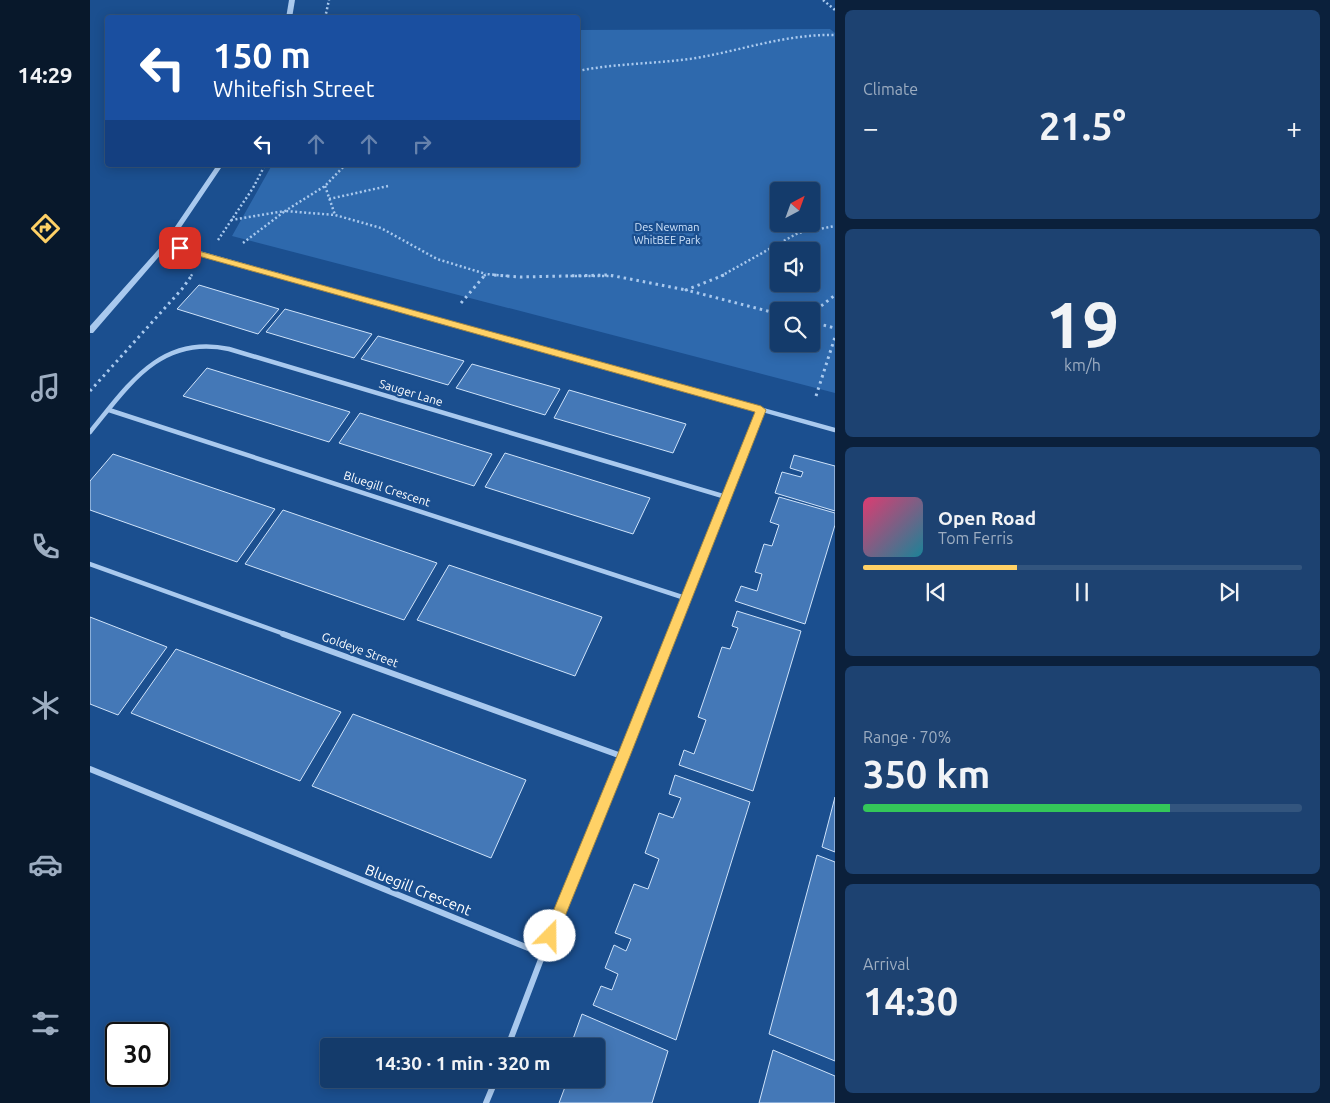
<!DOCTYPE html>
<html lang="en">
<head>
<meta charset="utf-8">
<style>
  body { margin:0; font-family:Ubuntu,sans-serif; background:#1d4271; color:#f1f3f6; height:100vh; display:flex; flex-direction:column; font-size:19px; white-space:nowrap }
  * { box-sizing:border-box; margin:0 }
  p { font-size:16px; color:#9dadc1 }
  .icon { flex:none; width:28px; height:28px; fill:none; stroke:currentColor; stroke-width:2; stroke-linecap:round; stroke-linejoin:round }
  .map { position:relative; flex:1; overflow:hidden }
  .sheet { display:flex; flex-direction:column; gap:10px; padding:10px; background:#0b203b; width:495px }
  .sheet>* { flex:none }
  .top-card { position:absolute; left:15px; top:15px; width:475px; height:152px; border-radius:5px; box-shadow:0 2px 12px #0003,0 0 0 1px #33557e; background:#1a4fa0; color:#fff; overflow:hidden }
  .needle { width:32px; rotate:41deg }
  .controls { position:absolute; left:680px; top:182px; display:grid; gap:10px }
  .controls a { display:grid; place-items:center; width:50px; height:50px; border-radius:5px; background:#143b6b; box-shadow:0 2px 12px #0003,0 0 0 1px #33557e; font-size:25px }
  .speed { position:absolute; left:15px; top:1022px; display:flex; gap:10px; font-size:25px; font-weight:700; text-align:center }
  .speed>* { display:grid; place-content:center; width:65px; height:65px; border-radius:50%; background:#143b6b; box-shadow:0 2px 12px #0003,0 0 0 1px #33557e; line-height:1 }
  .speed .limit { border:2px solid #111; border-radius:8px; background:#fff; color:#111 }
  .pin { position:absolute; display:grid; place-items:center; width:42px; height:42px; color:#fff; margin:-21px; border-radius:10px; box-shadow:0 2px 8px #0006 }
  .me { position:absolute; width:55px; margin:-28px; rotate:22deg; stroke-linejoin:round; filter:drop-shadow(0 0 4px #0008) }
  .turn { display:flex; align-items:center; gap:18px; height:105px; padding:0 25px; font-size:22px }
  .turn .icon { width:65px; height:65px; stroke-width:2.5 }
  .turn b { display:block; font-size:35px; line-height:42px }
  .lanes { display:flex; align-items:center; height:48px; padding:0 25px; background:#0003; justify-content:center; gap:25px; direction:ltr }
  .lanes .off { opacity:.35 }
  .big { font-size:38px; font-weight:700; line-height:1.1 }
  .sheet .card { flex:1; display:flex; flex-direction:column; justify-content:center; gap:8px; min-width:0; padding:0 18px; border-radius:8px; background:#1d4271 }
  .sheet .dial { align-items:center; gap:0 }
  .dial b { font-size:65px; line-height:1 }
  .song { display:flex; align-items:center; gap:15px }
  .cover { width:60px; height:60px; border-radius:8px; background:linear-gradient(135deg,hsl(340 70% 55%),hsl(190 70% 35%)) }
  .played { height:5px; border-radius:2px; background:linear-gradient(90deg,#ffd166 35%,#33557e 35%) }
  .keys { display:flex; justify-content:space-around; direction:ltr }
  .heat { display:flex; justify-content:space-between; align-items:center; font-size:28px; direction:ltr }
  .charge { height:8px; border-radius:4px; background:linear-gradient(90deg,#34c759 70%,#33557e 0) }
  .trip { position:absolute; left:230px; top:1038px; width:285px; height:50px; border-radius:5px; background:#143b6b; box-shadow:0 2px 12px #0003,0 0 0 1px #33557e; font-weight:700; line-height:50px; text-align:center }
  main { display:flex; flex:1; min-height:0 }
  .tab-bar { display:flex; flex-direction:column; width:90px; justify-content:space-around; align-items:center; background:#08182b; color:#9dadc1 }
  .tab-bar .icon { width:35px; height:35px }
  .tab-bar .current { color:#ffd166 }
  .tab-bar b { font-size:22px; color:#f1f3f6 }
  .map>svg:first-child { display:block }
</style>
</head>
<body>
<main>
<nav class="tab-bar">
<b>14:29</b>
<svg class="icon current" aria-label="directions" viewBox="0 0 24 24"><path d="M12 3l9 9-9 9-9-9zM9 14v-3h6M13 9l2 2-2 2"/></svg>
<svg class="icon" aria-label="music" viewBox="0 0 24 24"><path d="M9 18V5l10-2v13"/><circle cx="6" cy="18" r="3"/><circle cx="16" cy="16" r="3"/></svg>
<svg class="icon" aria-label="phone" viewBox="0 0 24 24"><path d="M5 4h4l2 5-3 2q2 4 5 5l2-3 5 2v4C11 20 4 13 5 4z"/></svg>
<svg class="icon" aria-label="climate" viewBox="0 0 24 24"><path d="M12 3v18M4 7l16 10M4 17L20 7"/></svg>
<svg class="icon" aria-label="car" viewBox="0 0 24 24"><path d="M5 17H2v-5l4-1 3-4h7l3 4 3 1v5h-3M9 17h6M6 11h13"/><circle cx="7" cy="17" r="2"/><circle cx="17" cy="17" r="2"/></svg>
<svg class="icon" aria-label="filters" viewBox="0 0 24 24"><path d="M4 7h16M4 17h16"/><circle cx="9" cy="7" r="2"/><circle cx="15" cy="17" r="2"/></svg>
</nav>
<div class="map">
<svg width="745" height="1103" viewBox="0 0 745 1103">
  <rect width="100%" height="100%" fill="#1b4f8f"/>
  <!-- green -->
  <path fill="#2e69ad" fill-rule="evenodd" d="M740 29 745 33V393L142 236 182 165H488V30ZM689 191H721V224H689ZM689 251H721V284H689ZM689 311H721V344H689Z"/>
  <!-- building -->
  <g fill="#4478b7" stroke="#cfe3fa">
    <polygon points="109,285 189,309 168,334 87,309"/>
    <polygon points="195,309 282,334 264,358 176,332"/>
    <polygon points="288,336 374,361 358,385 271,359"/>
    <polygon points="382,364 470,389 455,415 366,388"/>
    <polygon points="117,368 260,412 239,442 93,396"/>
    <polygon points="479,390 596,424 583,453 464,418"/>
    <polygon points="270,413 402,454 384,486 249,443"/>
    <polygon points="415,453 560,498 543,534 395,487"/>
    <polygon points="23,454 185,509 147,562 0,510 0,481"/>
    <polygon points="704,455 745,466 745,511 685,493 692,472 711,477 713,472 700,468"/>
    <polygon points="689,497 745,513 745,525 715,624 645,601 651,586 667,591 672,574 665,572 674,544 682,546 689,525 680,522"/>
    <polygon points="193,510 347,563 314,620 155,564"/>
    <polygon points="359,565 512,617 485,676 327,620"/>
    <polygon points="647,611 711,631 663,791 589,765 594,750 604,754 616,720 608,717 632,647 640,649 648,628 642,626"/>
    <polygon points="0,617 77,647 28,715 0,704"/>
    <polygon points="86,649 251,712 210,781 41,713"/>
    <polygon points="263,714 436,780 401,858 222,786"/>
    <polygon points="585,775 660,802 586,1040 503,1005 511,986 522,990 528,974 515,968 524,945 536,951 541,939 525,933 544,884 558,889 569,859 555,853 569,813 583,818 591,798 579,794"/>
    <polygon points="745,797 745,852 732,847"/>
    <polygon points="727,855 745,862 745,1061 679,1034"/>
    <polygon points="492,1014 578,1051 562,1103 469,1103 478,1079 506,1079 506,1046 501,1046 483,1039"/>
    <polygon points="683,1050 745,1076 745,1103 669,1103"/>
  </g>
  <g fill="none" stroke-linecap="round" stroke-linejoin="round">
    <!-- path-far1 -->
    <g stroke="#a9c9ee" stroke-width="2.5" stroke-dasharray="2 2.5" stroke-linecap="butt">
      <polyline points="733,0 745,10"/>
      <polyline points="235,18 239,0"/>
      <path d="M488 71C527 63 567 64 606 58 653 50 696 34 745 35"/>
      <polyline points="235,186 245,215"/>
      <polyline points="239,199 298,186"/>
      <polyline points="141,220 195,211 235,186 255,165"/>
      <polyline points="128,240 163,188 175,165"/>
      <polyline points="153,243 195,211 245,215 291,228 347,259 396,274"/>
      <polyline points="101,276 103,273"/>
      <polyline points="394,276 396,274 418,276"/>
      <polyline points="476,276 524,276"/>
      <polyline points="631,276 708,233 745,226"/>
    </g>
    <!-- path -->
    <g stroke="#a9c9ee" stroke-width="3" stroke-dasharray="2.5 4" stroke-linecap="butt">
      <polyline points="404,275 430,277 519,275 596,290"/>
      <polyline points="634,275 596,290 689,314"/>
      <polyline points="371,303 395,275"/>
      <polyline points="721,314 745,295"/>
      <polyline points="721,322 745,328"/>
      <polyline points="0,391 92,289 102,275"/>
      <polyline points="726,396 745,337"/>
    </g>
    <!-- minor-far2 -->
    <polyline stroke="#a9c9ee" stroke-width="4" points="77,244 192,276"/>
    <!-- minor-far1 -->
    <g stroke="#a9c9ee" stroke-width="4.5">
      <polyline points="187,275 745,430"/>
      <polyline points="19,410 595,598"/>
      <path d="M0 432C38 386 70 334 139 349L636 497"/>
      <polyline points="0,564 197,635"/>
      <polyline points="582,635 671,410"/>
    </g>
    <!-- minor -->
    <g stroke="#a9c9ee" stroke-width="6">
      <polyline points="193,634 534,757"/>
      <polyline points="0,769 453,954"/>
      <polyline points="418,1046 453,954 583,634"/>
      <polyline points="396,1103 406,1079"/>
    </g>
    <!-- tertiary -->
    <g fill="#a9c9ee" fill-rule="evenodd">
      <polygon points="199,0 205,0 202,18 196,18"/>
      <polygon points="127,165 133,165 79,245 3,333 0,333 0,326 74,243"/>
    </g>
  </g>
  <!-- route -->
  <polygon fill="#ffd166" stroke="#a68842" points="90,246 671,406 676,410 540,756 465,941 460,943 455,941 453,936 527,756 665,412 87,250 85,248"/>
  <g text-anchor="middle" stroke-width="4.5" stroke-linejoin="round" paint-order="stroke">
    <!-- far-park labels -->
    <g font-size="11" fill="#cfe3fa" stroke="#1b4f8f">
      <text x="577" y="231">Des Newman<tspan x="577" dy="13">WhitBEE Park</tspan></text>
    </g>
    <!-- street labels -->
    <g font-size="12" fill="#fff" stroke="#1b4f8f">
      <text transform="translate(321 393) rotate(17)" y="4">Sauger Lane</text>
      <text transform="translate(297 489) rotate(18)" y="4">Bluegill Crescent</text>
      <text transform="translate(270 650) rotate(20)" y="4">Goldeye Street</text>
    </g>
    <!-- near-street labels -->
    <g font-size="15" fill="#fff" stroke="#1b4f8f">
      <text transform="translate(328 890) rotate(22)" y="5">Bluegill Crescent</text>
    </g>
  </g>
</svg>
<div class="controls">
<a><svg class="needle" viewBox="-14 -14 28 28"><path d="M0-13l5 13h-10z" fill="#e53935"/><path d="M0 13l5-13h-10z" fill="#9dadc1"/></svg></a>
<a><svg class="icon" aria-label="sound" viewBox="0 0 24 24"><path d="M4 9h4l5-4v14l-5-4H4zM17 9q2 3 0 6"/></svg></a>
<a><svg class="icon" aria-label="search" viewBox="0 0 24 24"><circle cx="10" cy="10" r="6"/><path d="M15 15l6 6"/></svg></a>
</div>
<div class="speed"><div class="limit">30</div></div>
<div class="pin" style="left:90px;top:248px;background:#d93025"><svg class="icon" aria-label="arrive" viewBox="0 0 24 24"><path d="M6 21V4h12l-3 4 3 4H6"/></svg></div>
<svg class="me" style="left:460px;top:936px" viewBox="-20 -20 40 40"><circle r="19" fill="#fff"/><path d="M0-13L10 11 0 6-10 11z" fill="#ffd166"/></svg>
<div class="trip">14:30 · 1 min · 320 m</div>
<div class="top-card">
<div class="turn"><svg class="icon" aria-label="left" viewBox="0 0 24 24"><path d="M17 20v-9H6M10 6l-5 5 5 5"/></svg><div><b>150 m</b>Whitefish Street</div></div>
<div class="lanes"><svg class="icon" aria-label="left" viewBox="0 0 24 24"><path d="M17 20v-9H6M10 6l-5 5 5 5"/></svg><svg class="icon off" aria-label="ahead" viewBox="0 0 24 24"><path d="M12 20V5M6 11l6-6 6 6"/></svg><svg class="icon off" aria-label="ahead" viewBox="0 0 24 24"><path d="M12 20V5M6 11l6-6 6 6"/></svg><svg class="icon off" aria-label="right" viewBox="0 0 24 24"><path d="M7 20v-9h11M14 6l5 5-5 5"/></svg></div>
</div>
</div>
<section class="sheet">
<div class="card"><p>Climate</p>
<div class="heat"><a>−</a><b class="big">21.5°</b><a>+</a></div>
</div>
<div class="card dial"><b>19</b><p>km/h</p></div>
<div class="card">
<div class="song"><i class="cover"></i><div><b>Open Road</b><p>Tom Ferris</p></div></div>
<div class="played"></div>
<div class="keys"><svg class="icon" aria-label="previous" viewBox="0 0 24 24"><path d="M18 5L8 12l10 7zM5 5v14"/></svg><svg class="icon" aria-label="pause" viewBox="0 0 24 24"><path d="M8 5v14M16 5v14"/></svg><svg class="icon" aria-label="next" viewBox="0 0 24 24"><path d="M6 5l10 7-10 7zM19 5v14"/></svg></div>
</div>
<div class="card"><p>Range · 70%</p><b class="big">350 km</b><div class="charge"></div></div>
<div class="card"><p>Arrival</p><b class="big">14:30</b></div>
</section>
</main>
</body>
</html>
